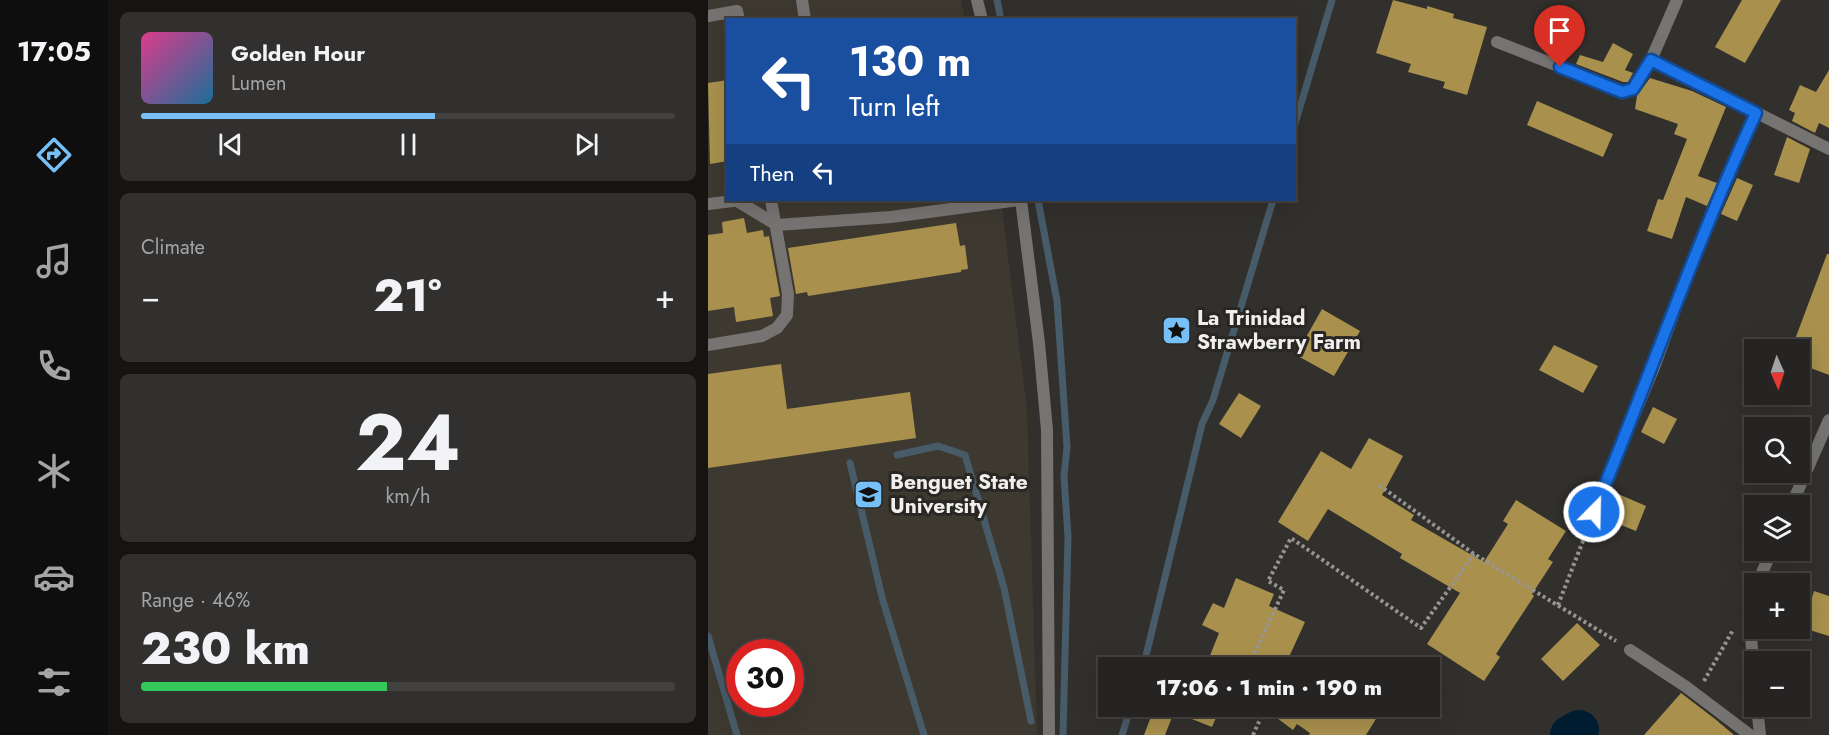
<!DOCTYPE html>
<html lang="en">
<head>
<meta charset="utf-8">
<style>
  body { margin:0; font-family:Jost,sans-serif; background:#32302f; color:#f1f3f6; height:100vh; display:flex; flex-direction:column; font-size:22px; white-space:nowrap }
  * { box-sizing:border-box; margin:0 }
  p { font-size:20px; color:#a4a4a5 }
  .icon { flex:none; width:33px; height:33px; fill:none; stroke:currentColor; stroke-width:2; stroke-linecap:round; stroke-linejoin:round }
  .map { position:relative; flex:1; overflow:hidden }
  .sheet { display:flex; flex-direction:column; gap:12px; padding:12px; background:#151413; width:600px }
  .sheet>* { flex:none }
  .hud { position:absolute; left:18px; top:18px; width:570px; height:183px; border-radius:0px; box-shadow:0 6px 24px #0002,0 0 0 2px #424140; background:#1a4fa0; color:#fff; overflow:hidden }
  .needle { width:39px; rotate:177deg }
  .tools { position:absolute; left:1036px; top:339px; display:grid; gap:12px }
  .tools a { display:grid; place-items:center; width:66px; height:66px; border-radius:0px; background:#262422; box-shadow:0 6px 24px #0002,0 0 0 2px #424140; font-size:30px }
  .speed { position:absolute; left:18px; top:639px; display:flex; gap:12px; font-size:30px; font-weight:700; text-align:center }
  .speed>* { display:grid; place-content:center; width:78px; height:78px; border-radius:50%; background:#262422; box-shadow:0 6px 24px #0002,0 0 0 2px #424140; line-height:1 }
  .speed .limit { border:9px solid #d22; background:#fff; color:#111 }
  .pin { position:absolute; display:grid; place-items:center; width:51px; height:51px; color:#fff; margin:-62px -26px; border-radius:50% 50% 50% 0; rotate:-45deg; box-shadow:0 0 6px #0007 }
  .pin .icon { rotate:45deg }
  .me { position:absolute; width:66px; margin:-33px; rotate:23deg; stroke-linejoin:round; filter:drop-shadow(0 0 4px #0008) }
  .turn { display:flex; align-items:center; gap:21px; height:126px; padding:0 24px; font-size:27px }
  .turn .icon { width:78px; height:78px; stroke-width:2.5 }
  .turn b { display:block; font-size:42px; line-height:51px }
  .then { display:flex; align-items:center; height:57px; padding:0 24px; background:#0003; gap:12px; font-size:22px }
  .big { font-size:45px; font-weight:800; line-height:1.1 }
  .sheet .widget { flex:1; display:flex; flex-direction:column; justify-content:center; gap:9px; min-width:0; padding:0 21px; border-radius:9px; background:#32302f }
  .sheet .dial { align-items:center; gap:0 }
  .dial b { font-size:78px; line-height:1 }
  .song { display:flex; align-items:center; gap:18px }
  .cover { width:72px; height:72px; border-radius:9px; background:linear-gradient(135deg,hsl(330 70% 55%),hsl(200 70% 35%)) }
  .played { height:6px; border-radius:3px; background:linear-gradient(90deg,#76c0f7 55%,#424140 55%) }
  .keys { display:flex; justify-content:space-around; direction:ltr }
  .heat { display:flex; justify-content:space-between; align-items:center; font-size:33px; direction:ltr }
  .charge { height:9px; border-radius:4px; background:linear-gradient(90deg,#34c759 46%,#424140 0) }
  .trip { position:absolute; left:390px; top:657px; width:342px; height:60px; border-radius:0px; background:#262422; box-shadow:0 6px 24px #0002,0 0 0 2px #424140; font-weight:800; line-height:60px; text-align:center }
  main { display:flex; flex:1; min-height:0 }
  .tab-bar { display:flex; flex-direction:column; width:108px; justify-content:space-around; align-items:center; background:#0f0e0e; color:#a4a4a5 }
  .tab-bar .icon { width:42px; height:42px }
  .tab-bar .active { color:#76c0f7 }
  .tab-bar b { font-size:27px; color:#f1f3f6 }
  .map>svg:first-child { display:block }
</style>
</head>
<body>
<main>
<nav class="tab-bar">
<b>17:05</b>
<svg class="icon active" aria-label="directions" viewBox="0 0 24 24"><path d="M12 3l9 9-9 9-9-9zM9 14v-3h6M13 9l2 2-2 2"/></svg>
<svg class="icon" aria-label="music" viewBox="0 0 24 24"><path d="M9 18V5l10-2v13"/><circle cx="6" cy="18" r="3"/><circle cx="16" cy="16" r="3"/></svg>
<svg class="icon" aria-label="phone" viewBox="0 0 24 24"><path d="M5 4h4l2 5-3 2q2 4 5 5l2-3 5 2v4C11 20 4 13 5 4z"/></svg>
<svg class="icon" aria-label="climate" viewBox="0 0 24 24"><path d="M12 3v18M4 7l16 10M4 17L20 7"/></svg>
<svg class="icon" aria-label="car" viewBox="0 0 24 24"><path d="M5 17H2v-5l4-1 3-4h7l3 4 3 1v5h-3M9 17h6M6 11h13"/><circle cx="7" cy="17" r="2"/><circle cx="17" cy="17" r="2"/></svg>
<svg class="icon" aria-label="filters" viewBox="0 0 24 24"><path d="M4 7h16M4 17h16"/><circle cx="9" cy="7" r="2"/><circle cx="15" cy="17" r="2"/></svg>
</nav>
<section class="sheet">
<div class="widget">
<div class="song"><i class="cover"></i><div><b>Golden Hour</b><p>Lumen</p></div></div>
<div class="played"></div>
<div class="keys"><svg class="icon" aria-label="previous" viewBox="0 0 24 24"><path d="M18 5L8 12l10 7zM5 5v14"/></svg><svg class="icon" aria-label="pause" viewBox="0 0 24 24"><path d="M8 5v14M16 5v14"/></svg><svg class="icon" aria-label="next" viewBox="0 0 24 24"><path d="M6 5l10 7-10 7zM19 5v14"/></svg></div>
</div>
<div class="widget"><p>Climate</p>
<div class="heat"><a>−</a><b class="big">21°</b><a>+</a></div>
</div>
<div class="widget dial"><b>24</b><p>km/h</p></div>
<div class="widget"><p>Range · 46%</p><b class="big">230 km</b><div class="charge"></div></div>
</section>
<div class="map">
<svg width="1121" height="735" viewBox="0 0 1121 735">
  <rect width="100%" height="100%" fill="#32302d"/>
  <!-- built -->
  <path fill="#3d3930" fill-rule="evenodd" d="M0 0H253L257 19 20 20V200H293L319 410 329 735H0ZM32 652H82V704H32Z"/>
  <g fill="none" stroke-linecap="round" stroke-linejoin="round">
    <!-- stream -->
    <g stroke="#485b69" stroke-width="7">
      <polyline points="289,0 293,20"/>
      <polyline points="586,127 624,0"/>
      <polyline points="330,200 349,301 359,447 356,476 360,537 355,735"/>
      <polyline points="189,455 230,446 257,455 296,588 323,721"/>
      <polyline points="142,463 175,601 216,735"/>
      <polyline points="0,636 29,735"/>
      <polyline points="435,668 494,424 505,400 565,200"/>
      <polyline points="414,735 423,706"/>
    </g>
    <!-- river -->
    <polyline stroke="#001c31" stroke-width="40" points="862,735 871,730"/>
  </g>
  <!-- building -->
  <g fill="#a9914d">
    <polygon points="685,0 719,9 719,6 746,14 745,18 779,27 759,95 735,88 737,82 700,72 703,64 668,53"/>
    <polygon points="1034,0 1073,0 1037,63 1007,47"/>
    <polygon points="905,43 925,54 917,70 925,73 920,82 915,82 868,64 872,55 895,62"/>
    <polygon points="1121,70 1121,128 1111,123 1107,133 1084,121 1087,113 1081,110 1092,85 1108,92"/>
    <polygon points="942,78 984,91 1018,107 990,176 1009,183 999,206 978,197 964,239 939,231 950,199 955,200 979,139 966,134 970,124 927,109 929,96"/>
    <polygon points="20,80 20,161 2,164 0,83"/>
    <polygon points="829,101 905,134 895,157 819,125"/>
    <polygon points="1079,137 1102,149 1091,183 1066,175"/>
    <polygon points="1029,178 1045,185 1029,221 1013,214"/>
    <polygon points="36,218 39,233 55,230 56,237 61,236 72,296 62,298 65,316 28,322 26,307 0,311 0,235 15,233 14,222"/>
    <polygon points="248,223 252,246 257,245 260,269 253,270 253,272 100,296 99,292 88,294 80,248"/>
    <polygon points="1119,254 1121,254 1121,375 1092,364 1092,350 1083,350"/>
    <polygon points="614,309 652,331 626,376 588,355"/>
    <polygon points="846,345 890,366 875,393 831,370"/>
    <polygon points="73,364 79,409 202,392 208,438 0,468 0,374"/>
    <polygon points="531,393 553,406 533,438 511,424"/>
    <polygon points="945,407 969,419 956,444 933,432"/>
    <polygon points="661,438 695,456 674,495 706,515 703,520 776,562 800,524 795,521 808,500 858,531 840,559 845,562 824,594 826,596 788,654 792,657 776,681 719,644 752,593 692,558 694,554 620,509 600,541 570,522 613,451 643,469"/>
    <polygon points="908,493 938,506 928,531 898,519"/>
    <polygon points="528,578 566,594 561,606 597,622 576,668 497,668 511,633 494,625 505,603 516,608"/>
    <polygon points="1106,591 1121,596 1121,636 1095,628"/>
    <polygon points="869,623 892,645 855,681 833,659"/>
    <polygon points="973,693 1007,719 1026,735 936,735"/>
    <polygon points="447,706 513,706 504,727 466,712 457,735 436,735"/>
    <polygon points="553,706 603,706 613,716 619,706 676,706 658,735 601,735 602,733 589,724 585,730"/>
  </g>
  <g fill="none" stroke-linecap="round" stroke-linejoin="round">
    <!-- path -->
    <g stroke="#979593" stroke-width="4" stroke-dasharray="3 3" stroke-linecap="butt">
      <polyline points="671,485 766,554 908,641"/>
      <polyline points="850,605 880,528"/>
      <polyline points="545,668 541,665 576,590 560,581 583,538 713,628 766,554"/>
      <polyline points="996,681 1025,630"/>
      <polyline points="545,735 558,706"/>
    </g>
    <!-- lane -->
    <g stroke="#757472" stroke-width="12">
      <polyline points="94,0 97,20"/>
      <polyline points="0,16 29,11 31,20"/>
      <polyline points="31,202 69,225 183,217 311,200"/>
      <polyline points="0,204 33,200"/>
      <polyline points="0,345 54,336 69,328 79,315 80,294 63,200"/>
    </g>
    <!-- street -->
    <g stroke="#757472" stroke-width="12">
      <polyline points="269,0 274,20"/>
      <polyline points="969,0 943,60 1121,149"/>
      <polyline points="789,42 914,91 925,89 943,60"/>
      <polyline points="313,200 331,343 339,430 341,735"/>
      <polyline points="1083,506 1121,420"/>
      <polyline points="886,512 947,365 988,251 1048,113"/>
      <polyline points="1049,584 1064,550"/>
      <polyline points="1047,588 1040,603 1047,682"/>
      <polyline points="922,650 977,686 1042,735"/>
      <polyline points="1049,706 1052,735"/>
    </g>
  </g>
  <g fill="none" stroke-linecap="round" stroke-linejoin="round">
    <defs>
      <path id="route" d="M852 67 914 92 925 89 943 60 1048 113C988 243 941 379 886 512"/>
    </defs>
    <!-- route casing -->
    <use href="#route" stroke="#114b97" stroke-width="15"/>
    <!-- route -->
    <use href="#route" stroke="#1a73e8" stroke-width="10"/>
  </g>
  <!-- icons -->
  <defs>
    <symbol id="sight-square" viewBox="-11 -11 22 22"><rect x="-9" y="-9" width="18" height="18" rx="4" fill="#76c0f7" stroke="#282723"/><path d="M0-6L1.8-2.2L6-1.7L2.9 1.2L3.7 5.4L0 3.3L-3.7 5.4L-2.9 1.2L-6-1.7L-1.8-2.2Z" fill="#111"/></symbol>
    <symbol id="university-square" viewBox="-11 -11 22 22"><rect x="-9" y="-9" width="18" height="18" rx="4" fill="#76c0f7" stroke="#282723"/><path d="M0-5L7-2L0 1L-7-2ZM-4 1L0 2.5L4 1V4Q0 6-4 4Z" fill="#111"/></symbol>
  </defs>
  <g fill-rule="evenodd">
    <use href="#sight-square" x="452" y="314" width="33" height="33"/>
    <use href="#university-square" x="144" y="478" width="33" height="33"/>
  </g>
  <g text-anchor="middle" stroke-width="6" stroke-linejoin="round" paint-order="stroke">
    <!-- poi labels -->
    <g font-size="21" font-weight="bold" fill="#f0efed" stroke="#282723" text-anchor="start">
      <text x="489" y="325">La Trinidad<tspan x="489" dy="24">Strawberry Farm</tspan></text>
      <text x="182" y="489">Benguet State<tspan x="182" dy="24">University</tspan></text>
    </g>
  </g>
</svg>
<div class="tools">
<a><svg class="needle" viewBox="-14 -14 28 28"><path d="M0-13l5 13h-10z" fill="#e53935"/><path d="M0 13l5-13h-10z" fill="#a4a4a5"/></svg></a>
<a><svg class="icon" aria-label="search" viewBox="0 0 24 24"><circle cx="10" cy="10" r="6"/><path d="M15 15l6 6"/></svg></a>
<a><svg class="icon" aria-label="layers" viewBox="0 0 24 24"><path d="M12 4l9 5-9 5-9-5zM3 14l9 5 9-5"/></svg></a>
<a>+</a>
<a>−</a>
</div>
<div class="speed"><div class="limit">30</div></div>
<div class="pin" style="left:852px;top:67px;background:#d93025"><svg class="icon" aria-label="arrive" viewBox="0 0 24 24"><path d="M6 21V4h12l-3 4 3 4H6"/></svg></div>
<svg class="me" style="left:886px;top:512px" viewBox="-20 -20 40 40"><circle r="17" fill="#1a73e8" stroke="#fff" stroke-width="3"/><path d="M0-11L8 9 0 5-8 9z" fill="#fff"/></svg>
<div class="trip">17:06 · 1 min · 190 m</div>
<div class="hud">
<div class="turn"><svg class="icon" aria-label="left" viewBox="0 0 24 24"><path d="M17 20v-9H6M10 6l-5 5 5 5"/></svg><div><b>130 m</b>Turn left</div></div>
<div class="then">Then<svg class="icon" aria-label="left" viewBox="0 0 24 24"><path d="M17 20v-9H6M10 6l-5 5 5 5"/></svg></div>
</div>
</div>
</main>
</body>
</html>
